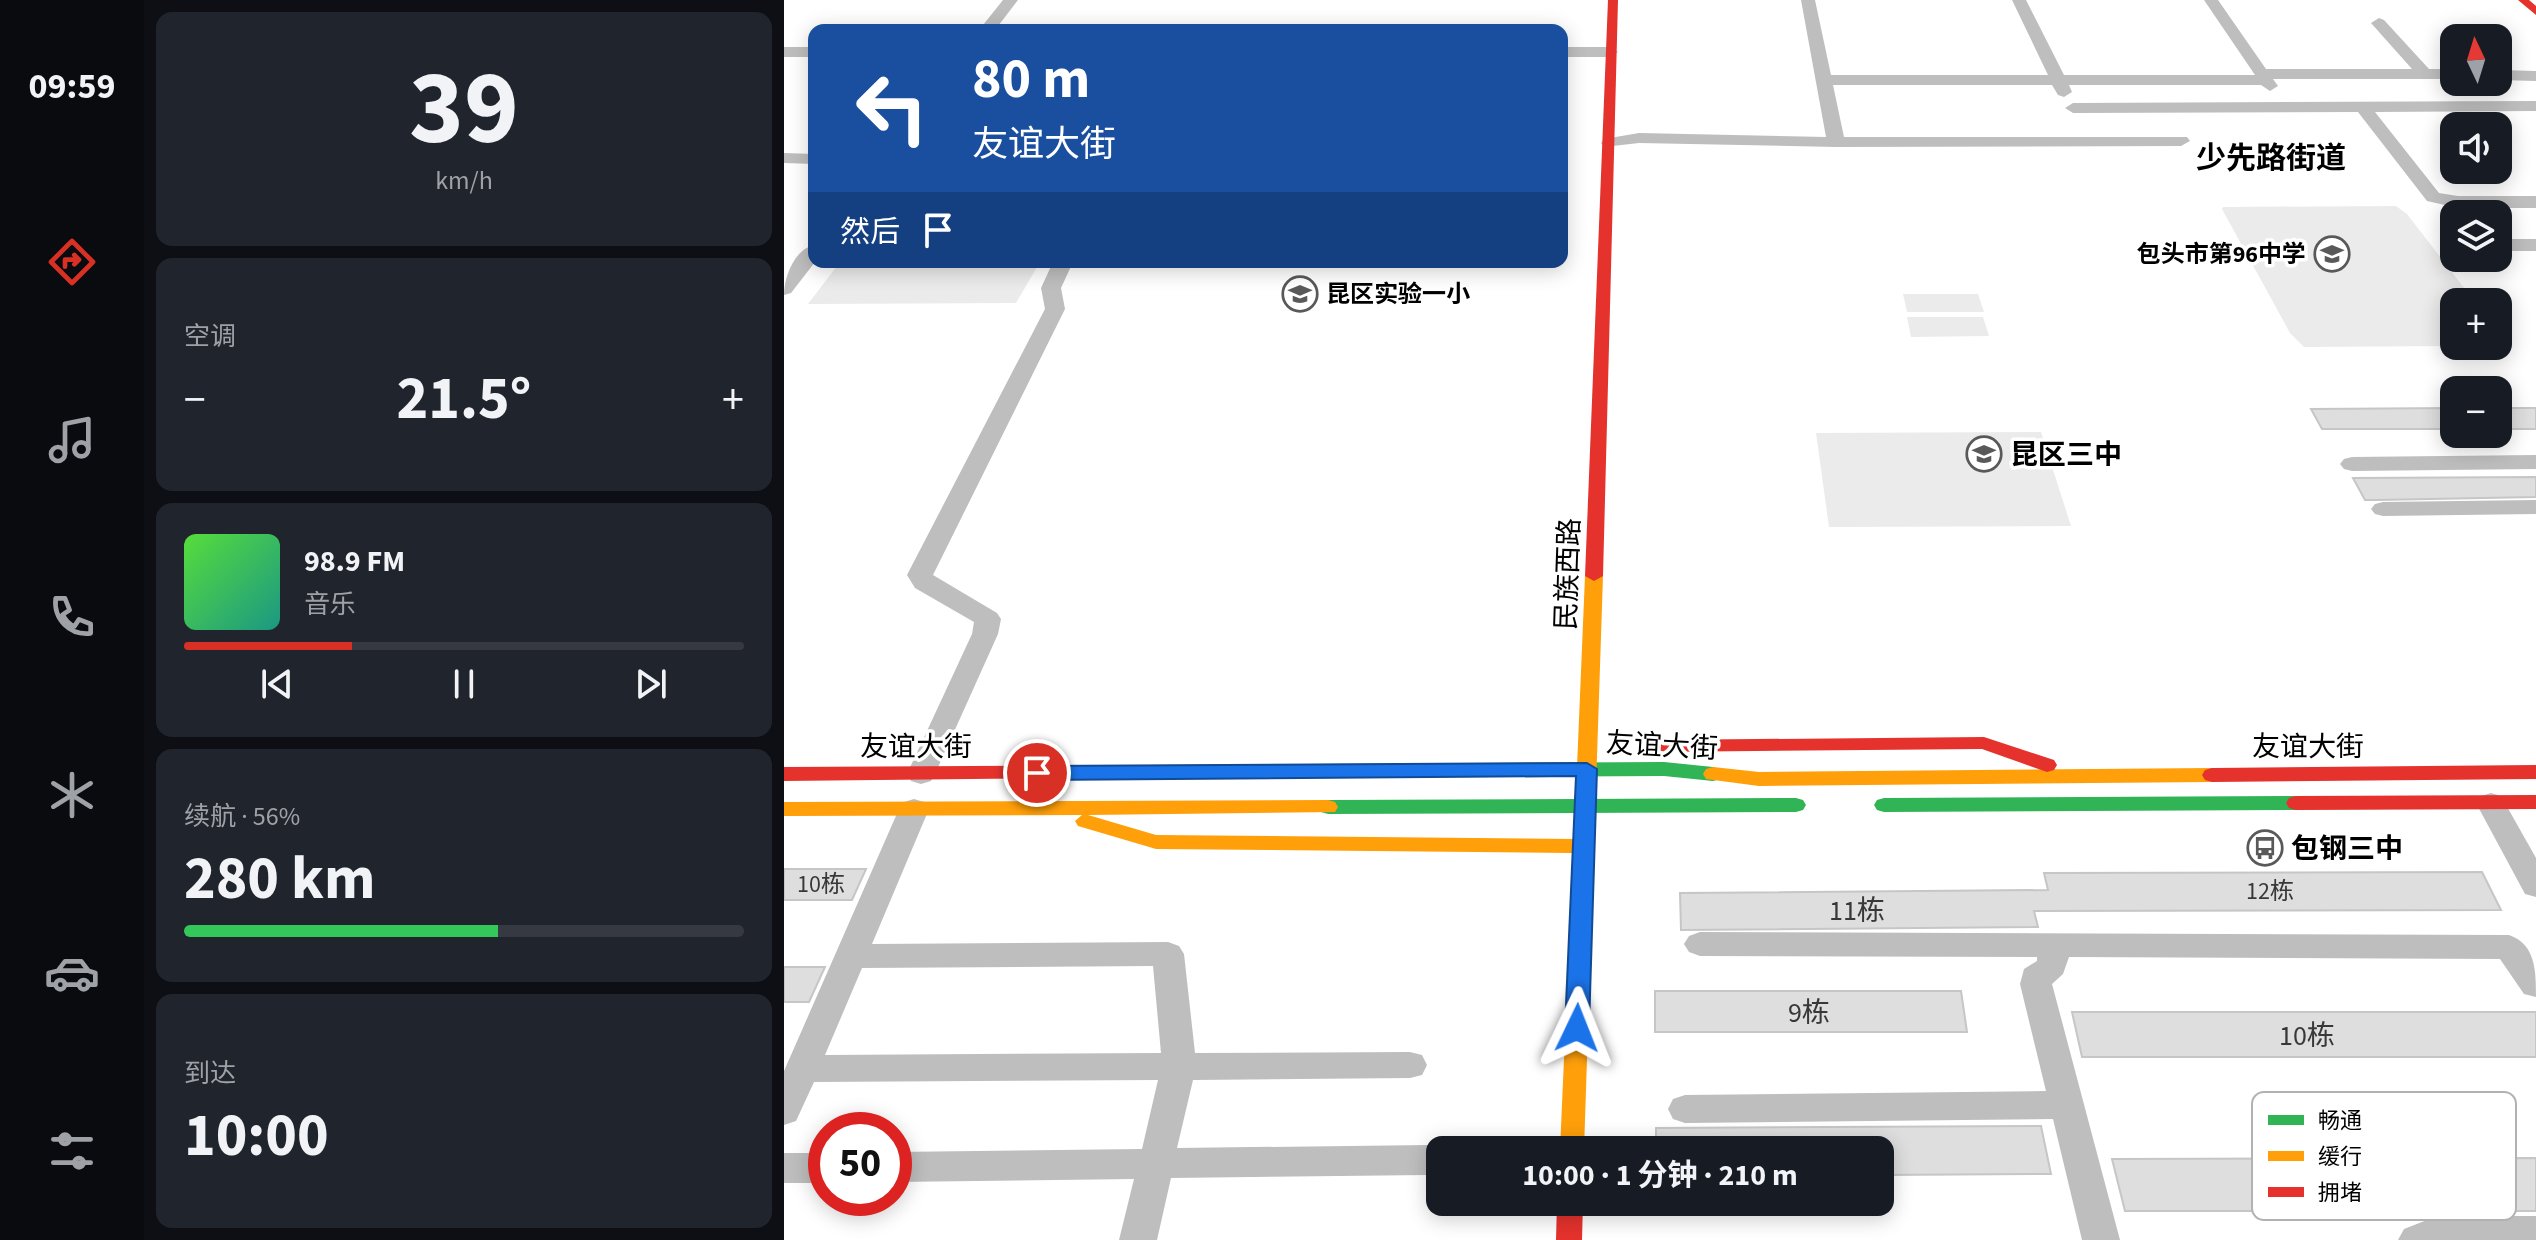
<!DOCTYPE html>
<html lang="zh">
<head>
<meta charset="utf-8">
<style>
  body { margin:0; font-family:"Source Sans 3","Noto Sans SC",sans-serif; background:#20242c; color:#f1f3f6; height:100vh; display:flex; flex-direction:column; font-size:30px; white-space:nowrap }
  * { box-sizing:border-box; margin:0 }
  p { font-size:26px; color:#9ea1a6 }
  .icon { flex:none; width:44px; height:44px; fill:none; stroke:currentColor; stroke-width:2; stroke-linecap:round; stroke-linejoin:round }
  .map { position:relative; flex:1; overflow:hidden }
  .panel { display:flex; flex-direction:column; gap:12px; padding:12px; background:#0d0f14; width:640px }
  .panel>* { flex:none }
  .top-card { position:absolute; left:24px; top:24px; width:760px; height:244px; border-radius:16px; box-shadow:0 4px 20px #0003; background:#1a4fa0; color:#fff; overflow:hidden }
  .needle { width:52px; rotate:356deg }
  .controls { position:absolute; left:1656px; top:24px; display:grid; gap:16px }
  .controls a { display:grid; place-items:center; width:72px; height:72px; border-radius:16px; background:#171b24; box-shadow:0 4px 20px #0003; font-size:40px }
  .speed { position:absolute; left:24px; top:1112px; display:flex; gap:16px; font-size:40px; font-weight:700; text-align:center }
  .speed>* { display:grid; place-content:center; width:104px; height:104px; border-radius:50%; background:#171b24; box-shadow:0 4px 20px #0003; line-height:1 }
  .speed .limit { border:12px solid #d22; background:#fff; color:#111 }
  .pin { position:absolute; display:grid; place-items:center; width:68px; height:68px; color:#fff; margin:-34px; border:4px solid #fff; border-radius:50%; box-shadow:0 2px 8px #0007 }
  .me { position:absolute; width:88px; margin:-44px; rotate:2deg; stroke-linejoin:round; filter:drop-shadow(0 0 6px #0008) }
  .turn { display:flex; align-items:center; gap:28px; height:168px; padding:0 32px; font-size:36px }
  .turn .icon { width:104px; height:104px; stroke-width:2.5 }
  .turn b { display:block; font-size:56px; line-height:68px }
  .then { display:flex; align-items:center; height:76px; padding:0 32px; background:#0003; gap:16px; font-size:30px }
  .big { font-size:60px; font-weight:700; line-height:1.1 }
  .panel .card { flex:1; display:flex; flex-direction:column; justify-content:center; gap:12px; min-width:0; padding:0 28px; border-radius:16px; background:#20242c }
  .panel .dial { align-items:center; gap:0 }
  .dial b { font-size:104px; line-height:1 }
  .song { display:flex; align-items:center; gap:24px }
  .cover { width:96px; height:96px; border-radius:12px; background:linear-gradient(135deg,hsl(110 70% 55%),hsl(170 70% 35%)) }
  .played { height:8px; border-radius:4px; background:linear-gradient(90deg,#d93025 30%,#363941 30%) }
  .keys { display:flex; justify-content:space-around; direction:ltr }
  .heat { display:flex; justify-content:space-between; align-items:center; font-size:44px; direction:ltr }
  .charge { height:12px; border-radius:6px; background:linear-gradient(90deg,#34c759 56%,#363941 0) }
  .trip { position:absolute; left:642px; top:1136px; width:468px; height:80px; border-radius:16px; background:#171b24; box-shadow:0 4px 20px #0003; font-weight:700; line-height:80px; text-align:center }
  main { display:flex; flex:1; min-height:0 }
  .menu { display:flex; flex-direction:column; width:144px; justify-content:space-around; align-items:center; background:#090b0e; color:#9ea1a6 }
  .menu .icon { width:56px; height:56px }
  .menu .selected { color:#d93025 }
  .menu b { font-size:36px; color:#f1f3f6 }
  .map>svg:first-child { display:block }
</style>
</head>
<body>
<main>
<nav class="menu">
<b>09:59</b>
<svg class="icon selected" aria-label="directions" viewBox="0 0 24 24"><path d="M12 3l9 9-9 9-9-9zM9 14v-3h6M13 9l2 2-2 2"/></svg>
<svg class="icon" aria-label="music" viewBox="0 0 24 24"><path d="M9 18V5l10-2v13"/><circle cx="6" cy="18" r="3"/><circle cx="16" cy="16" r="3"/></svg>
<svg class="icon" aria-label="phone" viewBox="0 0 24 24"><path d="M5 4h4l2 5-3 2q2 4 5 5l2-3 5 2v4C11 20 4 13 5 4z"/></svg>
<svg class="icon" aria-label="climate" viewBox="0 0 24 24"><path d="M12 3v18M4 7l16 10M4 17L20 7"/></svg>
<svg class="icon" aria-label="car" viewBox="0 0 24 24"><path d="M5 17H2v-5l4-1 3-4h7l3 4 3 1v5h-3M9 17h6M6 11h13"/><circle cx="7" cy="17" r="2"/><circle cx="17" cy="17" r="2"/></svg>
<svg class="icon" aria-label="filters" viewBox="0 0 24 24"><path d="M4 7h16M4 17h16"/><circle cx="9" cy="7" r="2"/><circle cx="15" cy="17" r="2"/></svg>
</nav>
<section class="panel">
<div class="card dial"><b>39</b><p>km/h</p></div>
<div class="card"><p>空调</p>
<div class="heat"><a>−</a><b class="big">21.5°</b><a>+</a></div>
</div>
<div class="card">
<div class="song"><i class="cover"></i><div><b>98.9 FM</b><p>音乐</p></div></div>
<div class="played"></div>
<div class="keys"><svg class="icon" aria-label="previous" viewBox="0 0 24 24"><path d="M18 5L8 12l10 7zM5 5v14"/></svg><svg class="icon" aria-label="pause" viewBox="0 0 24 24"><path d="M8 5v14M16 5v14"/></svg><svg class="icon" aria-label="next" viewBox="0 0 24 24"><path d="M6 5l10 7-10 7zM19 5v14"/></svg></div>
</div>
<div class="card"><p>续航 · 56%</p><b class="big">280 km</b><div class="charge"></div></div>
<div class="card"><p>到达</p><b class="big">10:00</b></div>
</section>
<div class="map">
<svg width="1752" height="1240" viewBox="0 0 1752 1240">
  <rect width="100%" height="100%" fill="#fff"/>
  <!-- green -->
  <g fill="#ebebeb">
    <polygon points="1612,206 1623,214 1691,302 1670,302 1670,346 1520,347 1506,333 1438,209 1439,207"/>
    <polygon points="56,262 256,262 232,303 24,304"/>
    <polygon points="1119,294 1194,294 1200,312 1123,312"/>
    <polygon points="1123,317 1199,317 1205,336 1127,337"/>
    <polygon points="1257,432 1287,526 1045,527 1032,433"/>
  </g>
  <!-- building -->
  <g fill="#dedede" stroke="#c6c6c6" stroke-width="2">
    <polygon points="1670,408 1670,429 1538,429 1527,409"/>
    <rect x="1714" y="408" width="38" height="21"/>
    <polygon points="1752,477 1752,497 1593,500 1581,500 1569,478"/>
    <polygon points="0,869 82,869 68,900 0,900"/>
    <polygon points="1698,872 1717,910 1250,911 1254,927 897,930 896,893 1264,890 1260,873"/>
    <polygon points="0,967 41,967 25,1002 0,1002"/>
    <polygon points="871,991 1177,991 1183,1032 871,1032"/>
    <polygon points="1288,1012 1752,1012 1752,1057 1298,1057"/>
    <polygon points="1257,1126 1267,1174 1096,1175 1096,1150 872,1150 872,1128"/>
    <polygon points="1752,1158 1752,1211 1341,1211 1328,1159"/>
  </g>
  <g fill="none" stroke-linecap="round" stroke-linejoin="round">
    <!-- street -->
    <g fill="#bebebe" fill-rule="evenodd">
      <polygon points="219,0 234,0 211,30 195,30"/>
      <polygon points="1017,0 1031,0 1047,75 1264,75 1228,0 1242,0 1280,75 1471,75 1420,0 1434,0 1482,69 1628,69 1587,23 1595,18 1600,20 1645,69 1670,69 1670,79 1489,79 1494,86 1486,91 1477,85 1285,85 1288,92 1280,97 1274,95 1268,85 1049,85 1060,137 1403,137 1406,141 1397,146 1052,147 855,143 820,147 817,143 820,139 855,133 1042,137"/>
      <rect x="0" y="47" width="30" height="10"/>
      <polygon points="778,47 826,47 834,52 826,57 778,57"/>
      <polygon points="1714,70 1752,71 1752,81 1714,80"/>
      <polygon points="1752,101 1752,111 1591,112 1655,193 1674,196 1752,196 1752,208 1674,208 1643,201 1574,112 1289,113 1281,108 1289,103"/>
      <polygon points="0,153 30,154 30,164 0,163"/>
      <rect x="1714" y="239" width="38" height="12"/>
      <path d="M30 245 31 262 7 293 0 295C0 277 10 250 30 245Z"/>
      <polygon points="269,262 289,262 277,288 281,309 149,575 213,613 217,619 214,634 151,774 147,781 137,784 127,781 123,774 188,634 190,622 131,588 123,575 261,309 257,288"/>
      <polygon points="1752,455 1752,469 1568,471 1560,469 1556,464 1560,459 1568,457"/>
      <polygon points="1752,500 1752,514 1599,516 1591,514 1587,509 1591,504 1599,502"/>
      <polygon points="1707,793 1717,796 1752,858 1752,897 1741,894 1692,803 1697,796"/>
      <path d="M130 799 140 802 145 809 88 944 384 942 395 946 400 954 411 1053 626 1052 638 1055 643 1065 638 1075 626 1078 409 1080 393 1148 644 1145 657 1150 656 1171 644 1175 387 1178 373 1240H335L350 1179 110 1182V1152L358 1149 374 1080 30 1082 12 1121 0 1125V1071L115 809 120 802ZM369 966 377 1053 41 1055 78 968Z"/>
      <path d="M916 932 1725 935C1752 944 1752 972 1752 997L1740 994 1716 959 1285 957 1279 974 1268 984 1336 1240H1298L1269 1119 901 1123 889 1119 884 1109 889 1099 901 1095 1262 1091 1236 984 1240 969 1253 961V957L916 956 905 952 900 944 905 936Z"/>
      <rect x="0" y="1153" width="42" height="30"/>
      <polygon points="1672,1216 1752,1216 1752,1240 1614,1240 1620,1229 1643,1220"/>
    </g>
    <!-- fast -->
    <g fill="#30b455" fill-rule="evenodd">
      <polygon points="880,762 929,767 936,769 939,774 936,779 929,781 880,776 375,779 368,777 365,772 368,767 375,765"/>
      <polygon points="1512,796 1519,798 1522,803 1519,808 1512,810 1100,812 1093,810 1090,805 1093,800 1100,798"/>
      <polygon points="1012,798 1019,800 1022,805 1019,810 1012,812 544,814 537,812 534,807 537,802 544,800"/>
    </g>
    <!-- slow -->
    <g fill="#ff9f0a" fill-rule="evenodd">
      <polygon points="810,571 819,576 800,1150 776,1150 789,853 372,849 294,826 291,821 298,815 0,816 0,802 544,800 551,802 554,807 551,812 304,815 372,835 790,839 801,576"/>
      <polygon points="929,767 975,772 1428,768 1435,770 1438,775 1435,780 1428,782 975,786 922,779 919,774 922,769"/>
    </g>
    <!-- jam -->
    <g fill="#e5322d" fill-rule="evenodd">
      <polygon points="824,0 834,0 819,576 810,581 801,576"/>
      <polygon points="1734,0 1745,0 1752,6 1752,15"/>
      <polygon points="1200,737 1270,760 1273,765 1270,770 1263,772 1198,749 871,752 861,746 871,740"/>
      <polygon points="375,765 382,767 385,772 382,777 0,781 0,767"/>
      <polygon points="1752,765 1752,779 1428,782 1421,780 1418,775 1421,770 1428,768"/>
      <polygon points="1752,795 1752,809 1512,810 1505,808 1502,803 1505,798 1512,796"/>
      <polygon points="773,1202 799,1202 798,1240 772,1240"/>
    </g>
  </g>
  <!-- route -->
  <polygon fill="#1a73e8" stroke="#114b97" stroke-width="2" points="803,763 813,769 805,1028 801,1035 793,1037 785,1035 781,1028 792,776 253,780 243,773 253,766"/>
  <!-- icons -->
  <defs>
    <symbol id="school-ring" viewBox="-11 -11 22 22"><circle r="9.5" fill="#fff" stroke="#595959" stroke-width="1.5"/><path d="M0-5L7-2L0 1L-7-2ZM-4 1L0 2.5L4 1V4Q0 6-4 4Z" fill="#595959"/></symbol>
    <symbol id="bus-ring" viewBox="-11 -11 22 22"><circle r="9.5" fill="#fff" stroke="#595959" stroke-width="1.5"/><path d="M-5-6H5V4H4V6H2V4H-2V6H-4V4H-5ZM-3.5-4V0h7V-4ZM-3.5 1.2v1.5H-2V1.2ZM2 1.2v1.5H3.5V1.2Z" fill="#595959"/></symbol>
  </defs>
  <g fill-rule="evenodd">
    <use href="#school-ring" x="1528" y="234" width="40" height="40"/>
    <use href="#school-ring" x="496" y="274" width="40" height="40"/>
    <use href="#school-ring" x="1180" y="434" width="40" height="40"/>
    <use href="#bus-ring" x="1461" y="828" width="40" height="40"/>
  </g>
  <g text-anchor="middle" stroke-width="7" stroke-linejoin="round" paint-order="stroke">
    <!-- far-poi labels -->
    <g font-size="24" font-weight="bold" fill="#000" stroke="#fff" text-anchor="end">
      <text x="1522" y="262">包头市第96中学</text>
      <text x="542" y="302" text-anchor="start">昆区实验一小</text>
    </g>
    <!-- number labels -->
    <g font-size="24" fill="#383838">
      <text x="37" y="892">10栋</text>
      <text x="1486" y="899">12栋</text>
    </g>
    <!-- poi labels -->
    <g font-size="28" font-weight="bold" fill="#000" stroke="#fff" text-anchor="start">
      <text x="1226" y="464">昆区三中</text>
      <text x="1507" y="858">包钢三中</text>
    </g>
    <!-- street labels -->
    <g font-size="28" fill="#000" stroke="#fff">
      <text transform="translate(783 574) rotate(-88)" y="10">民族西路</text>
      <text transform="translate(878 745) rotate(3)" y="10">友谊大街</text>
      <text x="132" y="756">友谊大街</text>
      <text x="1524" y="756">友谊大街</text>
    </g>
    <!-- near-number labels -->
    <g font-size="28" fill="#383838">
      <text x="1073" y="920">11栋</text>
      <text x="1025" y="1022">9栋</text>
      <text x="1523" y="1045">10栋</text>
    </g>
    <!-- far-district labels -->
    <g font-size="30" font-weight="bold" fill="#000" stroke="#fff">
      <text x="1487" y="168">少先路街道</text>
    </g>
  </g>
  <!-- legend -->
  <rect x="1468" y="1092" width="264" height="128" rx="12" fill="#fff" stroke="#b2b2b2" stroke-width="2"/>
  <rect x="1484" y="1115" width="36" height="10" fill="#30b455"/>
  <rect x="1484" y="1151" width="36" height="10" fill="#ff9f0a"/>
  <rect x="1484" y="1187" width="36" height="10" fill="#e5322d"/>
  <g font-size="22" fill="#000">
    <text x="1534" y="1128">畅通</text>
    <text x="1534" y="1164">缓行</text>
    <text x="1534" y="1200">拥堵</text>
  </g>
</svg>
<div class="controls">
<a><svg class="needle" viewBox="-14 -14 28 28"><path d="M0-13l5 13h-10z" fill="#e53935"/><path d="M0 13l5-13h-10z" fill="#9ea1a6"/></svg></a>
<a><svg class="icon" aria-label="sound" viewBox="0 0 24 24"><path d="M4 9h4l5-4v14l-5-4H4zM17 9q2 3 0 6"/></svg></a>
<a><svg class="icon" aria-label="layers" viewBox="0 0 24 24"><path d="M12 4l9 5-9 5-9-5zM3 14l9 5 9-5"/></svg></a>
<a>+</a>
<a>−</a>
</div>
<div class="speed"><div class="limit">50</div></div>
<div class="pin" style="left:253px;top:773px;background:#d93025"><svg class="icon" aria-label="arrive" viewBox="0 0 24 24"><path d="M6 21V4h12l-3 4 3 4H6"/></svg></div>
<svg class="me" style="left:793px;top:1028px" viewBox="-20 -20 40 40"><path d="M0-17L14 15 0 8-14 15z" fill="#1a73e8" stroke="#fff" stroke-width="4"/></svg>
<div class="trip">10:00 · 1 分钟 · 210 m</div>
<div class="top-card">
<div class="turn"><svg class="icon" aria-label="left" viewBox="0 0 24 24"><path d="M17 20v-9H6M10 6l-5 5 5 5"/></svg><div><b>80 m</b>友谊大街</div></div>
<div class="then">然后<svg class="icon" aria-label="arrive" viewBox="0 0 24 24"><path d="M6 21V4h12l-3 4 3 4H6"/></svg></div>
</div>
</div>
</main>
</body>
</html>
